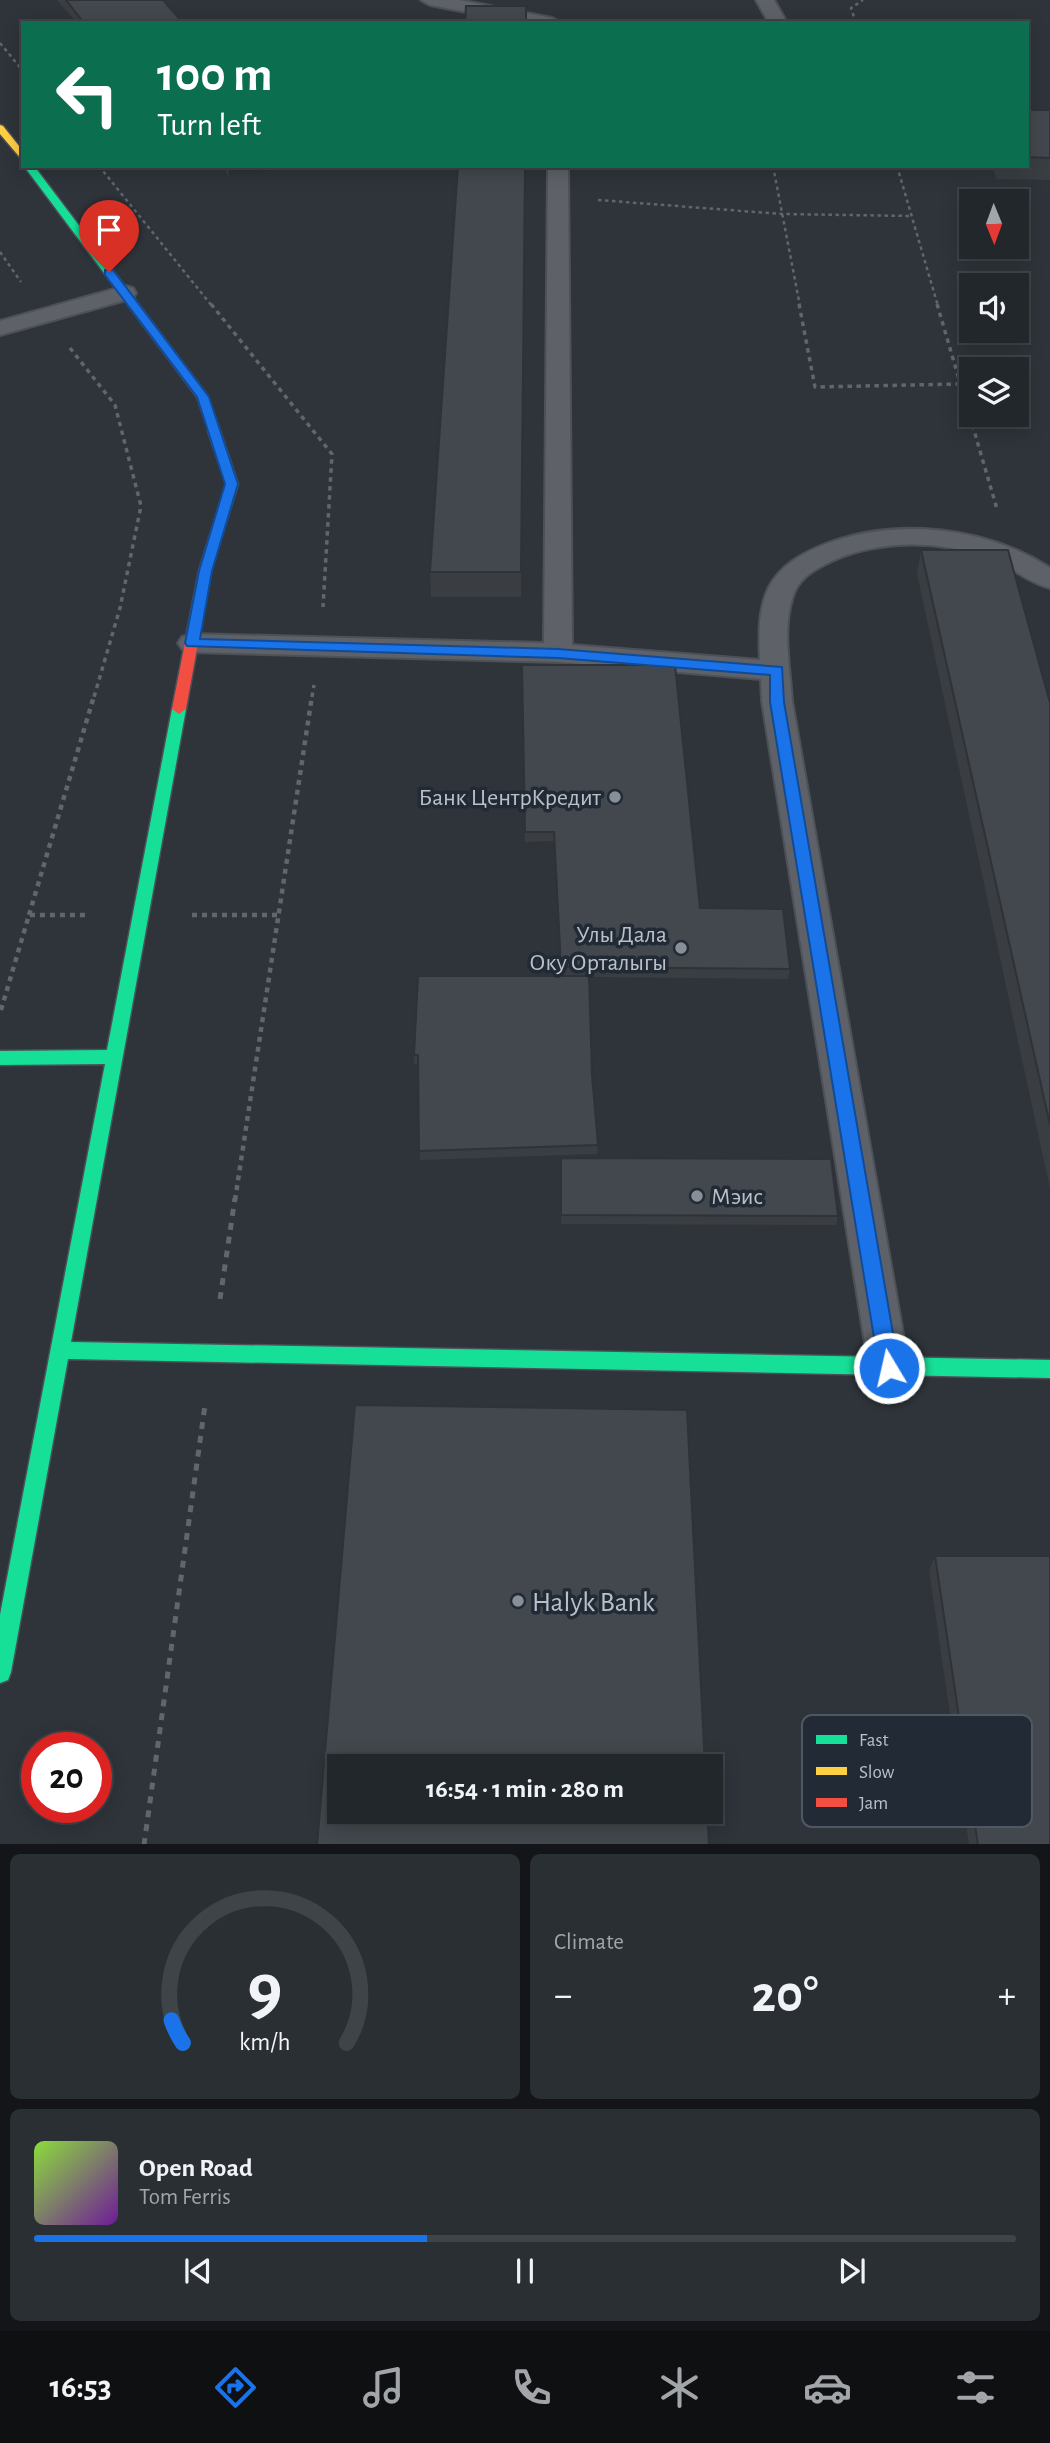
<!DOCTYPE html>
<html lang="en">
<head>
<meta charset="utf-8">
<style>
  body { margin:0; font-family:"Alegreya Sans",sans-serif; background:#2a2f34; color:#f1f3f6; height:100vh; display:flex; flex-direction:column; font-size:26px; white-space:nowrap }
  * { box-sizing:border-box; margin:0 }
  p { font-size:23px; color:#a2a5a9 }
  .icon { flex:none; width:38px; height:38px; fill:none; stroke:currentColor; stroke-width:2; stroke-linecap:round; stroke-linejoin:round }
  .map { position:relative; height:1844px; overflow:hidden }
  .side { display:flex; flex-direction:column; gap:10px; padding:10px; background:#131518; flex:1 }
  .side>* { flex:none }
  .top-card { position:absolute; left:21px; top:21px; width:1008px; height:147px; border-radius:0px; box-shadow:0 4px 18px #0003,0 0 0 2px #3f4448; background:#0b6e4f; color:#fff; overflow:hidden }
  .needle { width:46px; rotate:179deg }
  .tools { position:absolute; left:959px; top:189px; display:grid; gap:14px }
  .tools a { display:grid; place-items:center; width:70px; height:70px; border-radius:0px; background:#22272c; box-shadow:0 4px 18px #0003,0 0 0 2px #3f4448; font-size:35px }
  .speed { position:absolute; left:21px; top:1732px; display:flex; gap:14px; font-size:35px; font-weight:700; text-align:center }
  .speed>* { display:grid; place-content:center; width:91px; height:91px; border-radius:50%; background:#22272c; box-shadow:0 4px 18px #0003,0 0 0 2px #3f4448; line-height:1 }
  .speed .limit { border:10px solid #d22; background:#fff; color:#111 }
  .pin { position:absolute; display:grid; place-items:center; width:60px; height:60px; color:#fff; margin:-72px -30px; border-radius:50% 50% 50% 0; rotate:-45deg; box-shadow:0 0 7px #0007 }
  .pin .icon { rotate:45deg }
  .me { position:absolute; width:77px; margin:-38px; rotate:351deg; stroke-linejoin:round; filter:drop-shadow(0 0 5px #0008) }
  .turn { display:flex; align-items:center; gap:24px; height:147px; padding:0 21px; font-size:32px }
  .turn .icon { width:91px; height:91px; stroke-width:2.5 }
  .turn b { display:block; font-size:49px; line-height:60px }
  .big { font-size:52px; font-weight:600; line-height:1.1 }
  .side .widget { flex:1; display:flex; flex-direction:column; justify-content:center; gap:10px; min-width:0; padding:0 24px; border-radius:10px; background:#2a2f34 }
  .side .dial { align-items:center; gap:0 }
  .dial svg { height:182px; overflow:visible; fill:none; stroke:#3f4448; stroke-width:7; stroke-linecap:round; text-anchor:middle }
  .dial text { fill:#f1f3f6; stroke:none }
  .song { display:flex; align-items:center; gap:21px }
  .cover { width:84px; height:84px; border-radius:10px; background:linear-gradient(135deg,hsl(90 70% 55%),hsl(280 70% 35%)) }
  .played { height:7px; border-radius:4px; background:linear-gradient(90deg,#1a73e8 40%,#3f4448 40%) }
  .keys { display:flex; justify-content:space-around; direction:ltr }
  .heat { display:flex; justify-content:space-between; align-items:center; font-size:38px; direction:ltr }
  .side .tiles { flex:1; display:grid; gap:10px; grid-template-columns:1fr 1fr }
  .widget:last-child { grid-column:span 2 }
  .trip { position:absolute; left:327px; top:1754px; width:396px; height:70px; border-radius:0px; background:#22272c; box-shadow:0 4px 18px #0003,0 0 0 2px #3f4448; font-weight:600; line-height:70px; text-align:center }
  .dock { display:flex; height:112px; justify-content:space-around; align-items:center; background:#0e1012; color:#a2a5a9 }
  .dock .icon { width:49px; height:49px }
  .dock .active { color:#1a73e8 }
  .dock b { font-size:32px; color:#f1f3f6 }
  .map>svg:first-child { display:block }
</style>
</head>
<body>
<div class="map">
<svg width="1050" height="1845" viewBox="0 0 1050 1845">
  <rect width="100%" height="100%" fill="#2e343a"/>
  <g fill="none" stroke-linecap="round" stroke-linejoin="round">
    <defs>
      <g id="lane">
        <polygon points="421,0 459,0 552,18 561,23 522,23 430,5"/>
        <polygon points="756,0 774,0 787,23 769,23"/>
        <path d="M548 166H568L572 645 760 660C759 636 758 609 769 587 781 565 801 554 823 545 895 517 985 526 1050 568V588C1028 583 1010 565 988 558 936 539 872 539 822 566 809 573 798 581 793 596 782 629 790 668 792 701L909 1368 903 1381 889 1386 875 1381 869 1368 762 701 761 679 558 662 192 652 182 649 178 643 182 637 192 634 544 643Z"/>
        <polygon points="125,286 133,288 136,293 133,298 0,335 0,321"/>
      </g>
      <g id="fast">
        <polygon points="24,166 34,166 207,395 220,431 218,434 210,434 197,397"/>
        <polygon points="179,704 186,709 71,1342 1050,1360 1050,1378 68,1359 11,1672 8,1680 0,1683 0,1615 105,1064 0,1065 0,1051 107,1050 172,709"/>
      </g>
      <polygon id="slow" points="0,125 3,126 23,151 23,161 0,134"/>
      <polygon id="jam" points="214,427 220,431 238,484 211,571 186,709 179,714 172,709 199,571 226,484 208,431"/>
    </defs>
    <!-- lane casing -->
    <use href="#lane" stroke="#4c5057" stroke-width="4"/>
    <!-- fast casing -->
    <use href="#fast" stroke="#4c5057" stroke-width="3"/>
    <!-- slow casing -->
    <use href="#slow" stroke="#4c5057" stroke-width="3"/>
    <!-- jam casing -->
    <use href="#jam" stroke="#4c5057" stroke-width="3"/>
    <!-- path-far3 -->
    <g stroke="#60666a" stroke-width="2.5" stroke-dasharray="3.5 3.5" stroke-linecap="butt">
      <polyline points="856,23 851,8 863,0"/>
      <polyline points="0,43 23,71"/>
      <polyline points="99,166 212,306"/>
      <polyline points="773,166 800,306"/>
      <polyline points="897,166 938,306"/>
      <polyline points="598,200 782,214 912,216"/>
      <polyline points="0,252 21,282"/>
    </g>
    <!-- path-far2 -->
    <g stroke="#60666a" stroke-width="3.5" stroke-dasharray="4.5 4.5" stroke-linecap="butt">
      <polyline points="211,304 332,454 323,607"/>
      <polyline points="799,304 815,387 960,384"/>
      <polyline points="937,304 997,509"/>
      <polyline points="70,348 115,405 141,506 120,608 94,697"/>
      <polyline points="312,697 314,685"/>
    </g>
    <!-- path-far1 -->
    <g stroke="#60666a" stroke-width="4.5" stroke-dasharray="5 5" stroke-linecap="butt">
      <polyline points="29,915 94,696"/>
      <polyline points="192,915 279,915"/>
      <polyline points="1,1010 29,915 89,915"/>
      <polyline points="235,1200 312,696"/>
    </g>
    <!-- path -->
    <g stroke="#60666a" stroke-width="5" stroke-dasharray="7 7" stroke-linecap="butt">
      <polyline points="220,1299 235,1198"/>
      <polyline points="144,1845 205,1405"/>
    </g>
    <!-- lane -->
    <use href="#lane" fill="#5e6268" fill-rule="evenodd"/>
    <!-- fast -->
    <use href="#fast" fill="#16e098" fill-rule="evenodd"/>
    <!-- slow -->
    <use href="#slow" fill="#ffcf43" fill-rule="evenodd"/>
    <!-- jam -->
    <use href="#jam" fill="#f24e42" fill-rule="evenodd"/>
  </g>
  <!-- wall -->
  <g fill="#3a3e43">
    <polygon points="57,0 163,0 183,23 77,23"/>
    <polygon points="1027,110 1050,110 1050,180 997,179 991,166 1027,166"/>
    <polygon points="223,166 297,166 297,167 229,178"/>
    <polygon points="525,166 521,597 431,597 430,572"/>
    <polygon points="921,550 1050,703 1050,1189 917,574"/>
    <polygon points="522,665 700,908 790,969 788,979 589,977 592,1075 598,1145 597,1154 420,1160 419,1064 414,1064 414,1055 561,976 554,841 525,842"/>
    <polygon points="561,1158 838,1216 836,1225 561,1224"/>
    <polygon points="935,1556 1050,1845 969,1845 929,1570"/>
  </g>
  <!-- shaded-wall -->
  <polygon fill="#2f3237" points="228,166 297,166 297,167 229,178"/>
  <!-- building -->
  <g fill="#43484e" stroke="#2f3237" stroke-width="2">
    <polygon points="66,0 163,0 183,23 84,23"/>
    <polygon points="466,6 526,6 526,23 465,23"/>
    <polygon points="1027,110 1050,110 1050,158 1027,157"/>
    <polygon points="458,166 525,166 521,572 430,572"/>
    <polygon points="921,550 1008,550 1050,703 1050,1125"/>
    <polygon points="522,665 675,665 700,908 783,909 790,969 561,967 554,832 525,832"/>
    <polygon points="418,976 589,976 592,1075 598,1145 419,1151 418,1055 414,1055"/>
    <polygon points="561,1158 831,1159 838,1216 561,1215"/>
    <polygon points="355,1405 687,1410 705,1766 340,1766 340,1811 707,1811 709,1845 317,1845"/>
    <polygon points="935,1556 1050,1556 1050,1845 978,1845"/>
  </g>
  <!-- route -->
  <polygon fill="#1a73e8" stroke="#114b97" stroke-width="2" points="105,270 113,270 209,397 238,484 212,571 200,639 558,649 782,667 784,702 899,1368 896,1374 889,1377 882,1374 879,1368 770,702 770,675 558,658 187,646 185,643 199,571 225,484 197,397 105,275"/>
  <!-- markers -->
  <g fill="#888f98" stroke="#212a35" stroke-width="2.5">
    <circle cx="615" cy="797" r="7"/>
    <circle cx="681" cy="948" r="7"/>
    <circle cx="697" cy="1196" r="7"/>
    <circle cx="518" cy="1601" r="7"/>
  </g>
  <g text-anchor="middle" stroke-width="7" stroke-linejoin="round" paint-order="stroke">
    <!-- poi labels -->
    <g font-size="24" fill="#b9c0ca" stroke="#212a35" text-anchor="end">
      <text x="601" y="805">Банк ЦентрКредит</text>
      <text x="667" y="942">Улы Дала<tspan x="667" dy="28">Оку Орталыгы</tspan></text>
      <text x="711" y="1204" text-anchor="start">Мэис</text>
    </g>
    <!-- near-poi labels -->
    <g font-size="28" fill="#b9c0ca" stroke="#212a35" text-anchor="start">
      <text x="532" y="1611">Halyk Bank</text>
    </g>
  </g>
  <!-- legend -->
  <rect x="802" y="1715" width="230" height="112" rx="10" fill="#212a35" stroke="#4f5762" stroke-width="2"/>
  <rect x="816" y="1735" width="31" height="9" fill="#16e098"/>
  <rect x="816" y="1767" width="31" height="8" fill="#ffcf43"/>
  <rect x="816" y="1798" width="31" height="9" fill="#f24e42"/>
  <g font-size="19" fill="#b9c0ca">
    <text x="859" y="1746">Fast</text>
    <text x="859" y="1778">Slow</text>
    <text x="859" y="1809">Jam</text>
  </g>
</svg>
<div class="tools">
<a><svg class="needle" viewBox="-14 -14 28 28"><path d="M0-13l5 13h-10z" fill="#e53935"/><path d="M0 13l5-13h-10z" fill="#a2a5a9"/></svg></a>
<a><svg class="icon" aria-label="sound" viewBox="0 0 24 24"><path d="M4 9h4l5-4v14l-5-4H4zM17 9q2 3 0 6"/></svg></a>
<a><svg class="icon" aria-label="layers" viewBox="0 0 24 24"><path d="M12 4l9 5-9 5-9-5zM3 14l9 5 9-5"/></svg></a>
</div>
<div class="speed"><div class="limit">20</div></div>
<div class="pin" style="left:109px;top:272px;background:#d93025"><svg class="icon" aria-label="arrive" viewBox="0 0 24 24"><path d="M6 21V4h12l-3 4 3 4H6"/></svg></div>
<svg class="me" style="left:889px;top:1368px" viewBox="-20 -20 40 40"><circle r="17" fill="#1a73e8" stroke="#fff" stroke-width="3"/><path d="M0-11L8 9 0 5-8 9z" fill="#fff"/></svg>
<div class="trip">16:54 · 1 min · 280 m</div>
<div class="top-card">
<div class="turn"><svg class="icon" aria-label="left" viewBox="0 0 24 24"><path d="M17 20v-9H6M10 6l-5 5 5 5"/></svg><div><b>100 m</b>Turn left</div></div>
</div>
</div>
<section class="side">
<div class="tiles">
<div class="widget dial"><svg viewBox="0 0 100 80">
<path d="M14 69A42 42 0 1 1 86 69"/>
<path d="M14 69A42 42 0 0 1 9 59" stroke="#1a73e8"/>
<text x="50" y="56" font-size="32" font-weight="700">9</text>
<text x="50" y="72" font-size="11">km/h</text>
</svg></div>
<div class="widget"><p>Climate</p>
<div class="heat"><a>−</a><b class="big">20°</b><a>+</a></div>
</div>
<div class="widget">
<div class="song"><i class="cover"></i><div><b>Open Road</b><p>Tom Ferris</p></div></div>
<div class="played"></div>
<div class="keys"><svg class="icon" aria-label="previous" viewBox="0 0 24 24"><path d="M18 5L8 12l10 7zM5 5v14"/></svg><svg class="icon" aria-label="pause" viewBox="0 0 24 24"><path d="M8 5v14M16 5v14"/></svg><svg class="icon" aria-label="next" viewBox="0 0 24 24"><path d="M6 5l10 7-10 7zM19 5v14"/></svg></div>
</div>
</div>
</section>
<nav class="dock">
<b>16:53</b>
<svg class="icon active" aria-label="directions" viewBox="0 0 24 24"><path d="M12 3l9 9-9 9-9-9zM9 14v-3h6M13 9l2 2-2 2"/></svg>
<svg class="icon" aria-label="music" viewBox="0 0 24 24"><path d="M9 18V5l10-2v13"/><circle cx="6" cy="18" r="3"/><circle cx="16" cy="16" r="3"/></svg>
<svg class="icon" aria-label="phone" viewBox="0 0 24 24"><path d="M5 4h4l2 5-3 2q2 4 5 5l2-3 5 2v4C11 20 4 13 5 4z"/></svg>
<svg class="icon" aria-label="climate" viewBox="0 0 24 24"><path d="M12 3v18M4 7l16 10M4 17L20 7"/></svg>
<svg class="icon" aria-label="car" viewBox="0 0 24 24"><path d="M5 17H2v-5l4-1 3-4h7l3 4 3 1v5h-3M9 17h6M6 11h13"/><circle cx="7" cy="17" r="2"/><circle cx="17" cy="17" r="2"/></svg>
<svg class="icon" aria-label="filters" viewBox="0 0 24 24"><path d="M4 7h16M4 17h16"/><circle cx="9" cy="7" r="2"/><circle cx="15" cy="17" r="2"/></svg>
</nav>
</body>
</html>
